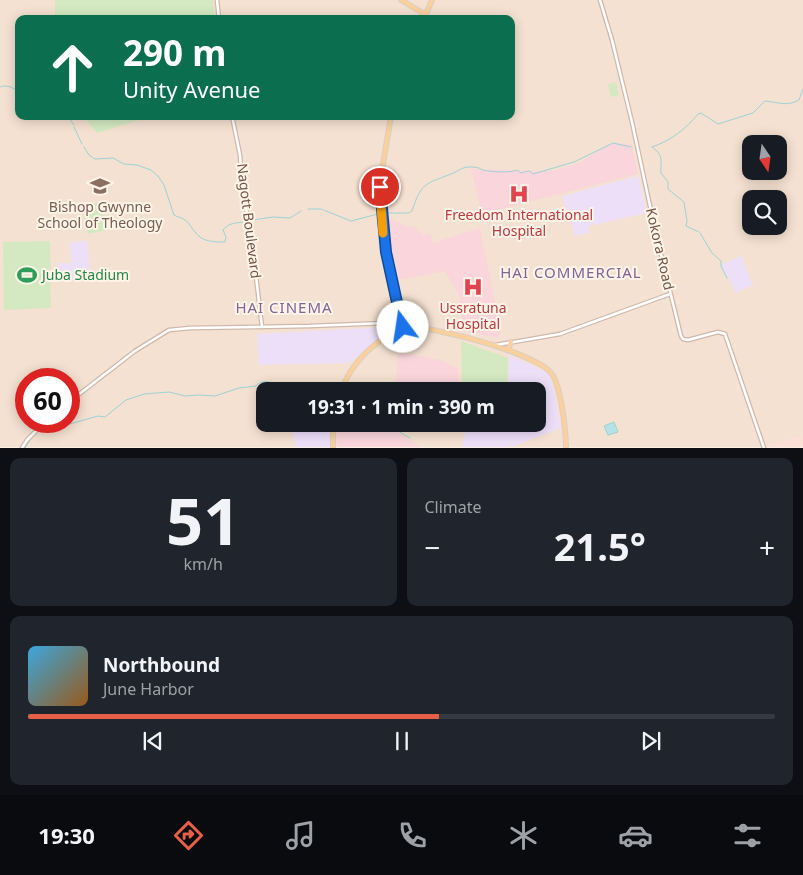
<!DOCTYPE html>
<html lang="en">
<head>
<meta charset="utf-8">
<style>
  body { margin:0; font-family:"Noto Sans",sans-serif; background:#20242c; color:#f1f3f6; height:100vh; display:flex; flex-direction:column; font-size:19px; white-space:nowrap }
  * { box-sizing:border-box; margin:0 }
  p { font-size:16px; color:#9ea1a6 }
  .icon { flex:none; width:28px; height:28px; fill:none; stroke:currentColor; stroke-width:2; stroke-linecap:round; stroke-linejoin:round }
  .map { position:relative; height:448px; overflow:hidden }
  .side { display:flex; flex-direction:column; gap:10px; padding:10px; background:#0d0f14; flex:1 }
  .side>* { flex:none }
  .top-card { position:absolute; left:15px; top:15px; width:500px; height:105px; border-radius:10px; box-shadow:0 2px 12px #0003; background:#0b6e4f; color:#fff; overflow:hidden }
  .needle { width:32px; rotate:167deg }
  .tools { position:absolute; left:742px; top:135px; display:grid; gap:10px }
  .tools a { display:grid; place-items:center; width:45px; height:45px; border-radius:10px; background:#171b24; box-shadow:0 2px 12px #0003; font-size:25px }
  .speed { position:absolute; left:15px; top:368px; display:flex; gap:10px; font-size:25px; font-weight:700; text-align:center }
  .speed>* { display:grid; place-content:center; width:65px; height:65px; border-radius:50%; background:#171b24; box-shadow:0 2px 12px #0003; line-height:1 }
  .speed .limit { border:8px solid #d22; background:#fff; color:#111 }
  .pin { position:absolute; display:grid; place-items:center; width:42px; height:42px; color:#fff; margin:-21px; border:2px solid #fff; border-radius:50%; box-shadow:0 1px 5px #0007 }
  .me { position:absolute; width:55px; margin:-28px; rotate:346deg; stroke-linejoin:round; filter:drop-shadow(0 0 4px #0008) }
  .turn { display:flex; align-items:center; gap:18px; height:105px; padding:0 25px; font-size:22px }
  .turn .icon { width:65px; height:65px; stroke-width:2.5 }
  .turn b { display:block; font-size:35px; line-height:42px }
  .big { font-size:38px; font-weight:700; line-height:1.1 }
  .side .card { flex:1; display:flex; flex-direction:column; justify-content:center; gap:8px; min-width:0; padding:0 18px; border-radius:10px; background:#20242c }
  .side .dial { align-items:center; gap:0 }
  .dial b { font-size:65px; line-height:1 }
  .song { display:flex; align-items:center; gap:15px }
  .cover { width:60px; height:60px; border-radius:8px; background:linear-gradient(135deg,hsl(200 70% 55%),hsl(30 70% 35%)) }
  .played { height:5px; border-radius:2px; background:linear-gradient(90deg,#e65f47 55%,#363941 55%) }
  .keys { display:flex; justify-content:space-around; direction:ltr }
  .heat { display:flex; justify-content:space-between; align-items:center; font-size:28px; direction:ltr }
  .side .tiles { flex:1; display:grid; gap:10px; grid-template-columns:1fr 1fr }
  .card:last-child { grid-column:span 2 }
  .trip { position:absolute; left:256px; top:382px; width:290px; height:50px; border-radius:10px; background:#171b24; box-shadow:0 2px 12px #0003; font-weight:700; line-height:50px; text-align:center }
  .tabs { display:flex; height:80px; justify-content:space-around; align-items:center; background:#090b0e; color:#9ea1a6 }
  .tabs .icon { width:35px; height:35px }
  .tabs .on { color:#e65f47 }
  .tabs b { font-size:22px; color:#f1f3f6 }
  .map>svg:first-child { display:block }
</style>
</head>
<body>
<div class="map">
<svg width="803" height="448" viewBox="0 0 803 448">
  <rect width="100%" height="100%" fill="#fcf0e2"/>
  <!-- residential -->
  <path fill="#f4e1d1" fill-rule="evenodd" d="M0 0H803V447H0ZM19 19H511V116H19ZM751 144H779V171H751ZM751 199H779V226H751ZM26 379H69V421H26ZM265 391H538V424H265Z"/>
  <!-- commercial -->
  <polygon fill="#fcdfd6" points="802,436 803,447 770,447 769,444"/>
  <!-- education -->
  <g fill="#eddff8">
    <polygon points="638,176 647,213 588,226 589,233 575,236 562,196"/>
    <polygon points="87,241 91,279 59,281 58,263 71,263 70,242"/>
    <polygon points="741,256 753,285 736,293 721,265"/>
    <polygon points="387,327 387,331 349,363 259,365 257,334"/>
    <polygon points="509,355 548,373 554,390 561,428 512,447 510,443 510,447 462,447 466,424 505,424 506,426 506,424 538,424 538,391 508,391"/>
    <polygon points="293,424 329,424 330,447 295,447"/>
  </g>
  <!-- medical -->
  <g fill="#fad5dc">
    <polygon points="617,143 632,145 638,174 482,214 471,169 554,171 582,162 606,146"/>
    <polygon points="385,216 408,227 414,226 423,235 430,233 433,243 480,228 501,332 498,338 463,331 460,297 445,271 398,280"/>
    <polygon points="401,353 442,360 452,367 458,367 459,391 420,391 396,388 397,361 398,355"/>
    <polygon points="306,384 339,387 338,391 291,391 290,385"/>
    <polygon points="335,424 387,424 420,447 337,447"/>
  </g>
  <!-- green -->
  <g fill="#d4e9c1">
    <polygon points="55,0 213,0 215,19 55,19"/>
    <polygon points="616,82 619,95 611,97 608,84"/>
    <polygon points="83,116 152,116 97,133"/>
    <polygon points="102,202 107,230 88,234 82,206"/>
    <polygon points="50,241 51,308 4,310 3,242"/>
    <polygon points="461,341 508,358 507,391 481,391 462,386"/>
  </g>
  <!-- water -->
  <polygon fill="#b7e2e5" stroke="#9dd2d7" points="614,422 618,432 608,435 604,426"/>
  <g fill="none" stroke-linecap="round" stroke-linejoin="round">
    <!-- stream -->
    <g stroke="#9dd2d7" stroke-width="1">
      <path d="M0 87C8 84 13 88 19 92"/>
      <polyline points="67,116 74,125"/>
      <polyline points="74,127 82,144"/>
      <path d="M84 147 89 155 95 159 113 158 124 164 137 165 151 170 158 176 164 185 174 215C177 217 181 217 185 220 190 223 191 228 195 232 202 242 214 242 225 242L226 237 223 230C228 223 236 223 244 222"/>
      <path d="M652 147C670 141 686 129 698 114L701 113 718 124 753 113 765 101C778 102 787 107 799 100L803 89"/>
      <path d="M652 147C665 156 660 161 661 173L668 182V189L684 202 687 221 686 226 699 232"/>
      <polyline points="308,209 321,209 351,221 378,214"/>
      <path d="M385 213H409L412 211C421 183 425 184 451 174 459 171 463 166 472 167 477 167 479 168 483 170 490 172 511 173 517 170L521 173 529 171 533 174 574 162 613 143 631 147"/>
      <polyline points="252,220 273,217 290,218 301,211"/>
      <polyline points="700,233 712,253 721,261 721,266 727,278"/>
      <path d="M56 421 59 427 98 416 105 417 126 400 144 394 169 392 185 396 199 395 215 396 239 388 256 386C263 377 276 385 286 385 291 386 297 383 302 383 314 382 327 385 339 386L342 385"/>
      <polyline points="391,424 401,433 410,438"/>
      <polyline points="25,448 33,436"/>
    </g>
    <defs>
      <g id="minor">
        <polyline points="217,0 219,19"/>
        <polyline points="600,0 612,40 632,122 656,234 681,336 683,339 688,340 718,332 725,334 764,448"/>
        <polyline points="232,116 240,155 242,184 252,243 262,327"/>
        <polyline points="387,323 395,324"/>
        <polyline points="496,345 560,334 670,294"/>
        <polyline points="69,402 135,351 169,330 190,328 310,326 386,323 396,320"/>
        <polyline points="22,448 27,440 46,421"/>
      </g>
      <g id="major">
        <polyline points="401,0 426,15"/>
        <polyline points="424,19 432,0"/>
        <polyline points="380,187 386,252 398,307 403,319"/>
        <polyline points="380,225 378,195 391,116"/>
        <circle cx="400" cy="323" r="5"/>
        <path d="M404 322 414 326C453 334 488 341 525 357 533 361 545 365 551 373 561 384 566 432 566 448"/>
        <polyline points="508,350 511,342"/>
        <path d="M341 391C352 361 373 344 399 328"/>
        <polyline points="333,424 333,448"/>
      </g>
    </defs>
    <!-- minor casing -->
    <use href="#minor" stroke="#cfb9ac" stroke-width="5"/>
    <!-- major casing -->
    <use href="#major" stroke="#d8cfcc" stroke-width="6"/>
    <!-- minor -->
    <use href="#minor" stroke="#fff" stroke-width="2.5"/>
    <!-- major -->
    <use href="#major" stroke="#fbd09a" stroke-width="4"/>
  </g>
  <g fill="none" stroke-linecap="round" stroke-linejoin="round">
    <defs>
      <polyline id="route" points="380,187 386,252 398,307 404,322 403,327"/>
    </defs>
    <!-- route casing -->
    <use href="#route" stroke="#114b97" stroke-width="12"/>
    <!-- route -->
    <use href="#route" stroke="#1a73e8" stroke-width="9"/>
    <!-- slow -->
    <polyline stroke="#f59e0b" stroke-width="9" points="381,205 383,233"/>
  </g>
  <!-- icons -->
  <defs>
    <symbol id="university-bare" viewBox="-9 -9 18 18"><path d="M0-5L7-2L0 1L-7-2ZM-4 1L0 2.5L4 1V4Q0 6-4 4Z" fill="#8d6e63" stroke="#fff4e8" stroke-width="2.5" paint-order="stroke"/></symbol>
    <symbol id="hospital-bare" viewBox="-9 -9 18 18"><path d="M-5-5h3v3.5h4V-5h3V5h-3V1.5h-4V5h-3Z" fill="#e0444e" stroke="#fff4e8" stroke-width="2.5" paint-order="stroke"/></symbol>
    <symbol id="stadium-bare" viewBox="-9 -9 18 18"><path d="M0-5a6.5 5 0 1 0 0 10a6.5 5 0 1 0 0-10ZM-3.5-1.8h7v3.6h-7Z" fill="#2e9e5b" stroke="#fff4e8" stroke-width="2.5" paint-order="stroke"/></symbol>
  </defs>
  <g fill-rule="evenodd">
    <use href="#university-bare" x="86" y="172" width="28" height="28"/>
    <use href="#hospital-bare" x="505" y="180" width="28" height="28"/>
    <use href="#stadium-bare" x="13" y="261" width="28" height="28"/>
    <use href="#hospital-bare" x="459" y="273" width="28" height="28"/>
  </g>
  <g text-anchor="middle" stroke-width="4" stroke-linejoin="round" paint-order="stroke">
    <!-- education labels -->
    <g font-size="14" fill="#785e54" stroke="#fff4e8">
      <text x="100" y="212">Bishop Gwynne<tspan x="100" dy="16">School of Theology</tspan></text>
    </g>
    <!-- health labels -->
    <g font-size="14" fill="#be3a42" stroke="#fff4e8">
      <text x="519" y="220">Freedom International<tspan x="519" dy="16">Hospital</tspan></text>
      <text x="473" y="313">Ussratuna<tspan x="473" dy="16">Hospital</tspan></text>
    </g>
    <!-- street labels -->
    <g font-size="14" fill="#745549" stroke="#fff4e8">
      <text transform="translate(249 221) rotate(83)" y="5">Nagott Boulevard</text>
      <text transform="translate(660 249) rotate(77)" y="5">Kokora Road</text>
    </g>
    <!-- leisure labels -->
    <g font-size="14" fill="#27864d" stroke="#fff4e8" text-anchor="start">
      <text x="42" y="280">Juba Stadium</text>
    </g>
    <!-- neighbourhood labels -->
    <g font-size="15" letter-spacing="1" fill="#826497" stroke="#fff4e8">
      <text x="571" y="278">HAI COMMERCIAL</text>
      <text x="284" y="313">HAI CINEMA</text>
    </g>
  </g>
</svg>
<div class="tools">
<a><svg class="needle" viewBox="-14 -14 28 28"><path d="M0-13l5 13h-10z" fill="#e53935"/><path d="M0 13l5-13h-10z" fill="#9ea1a6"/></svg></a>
<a><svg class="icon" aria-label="search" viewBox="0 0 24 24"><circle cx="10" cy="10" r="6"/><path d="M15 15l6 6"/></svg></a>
</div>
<div class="speed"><div class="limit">60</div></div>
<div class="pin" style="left:380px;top:187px;background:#d93025"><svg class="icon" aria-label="arrive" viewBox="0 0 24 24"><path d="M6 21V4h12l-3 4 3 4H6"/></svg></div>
<svg class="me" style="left:403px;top:327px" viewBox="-20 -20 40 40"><circle r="19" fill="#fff"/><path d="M0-13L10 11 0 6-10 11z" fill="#1a73e8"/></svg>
<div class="trip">19:31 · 1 min · 390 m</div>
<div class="top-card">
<div class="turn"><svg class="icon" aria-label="ahead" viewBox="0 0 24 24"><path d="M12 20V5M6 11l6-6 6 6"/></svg><div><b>290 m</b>Unity Avenue</div></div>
</div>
</div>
<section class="side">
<div class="tiles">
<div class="card dial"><b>51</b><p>km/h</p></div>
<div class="card"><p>Climate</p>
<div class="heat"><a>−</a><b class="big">21.5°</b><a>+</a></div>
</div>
<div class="card">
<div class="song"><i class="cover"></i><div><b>Northbound</b><p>June Harbor</p></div></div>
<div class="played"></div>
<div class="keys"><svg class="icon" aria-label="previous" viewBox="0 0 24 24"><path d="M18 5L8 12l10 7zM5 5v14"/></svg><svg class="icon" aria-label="pause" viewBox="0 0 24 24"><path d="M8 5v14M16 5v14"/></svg><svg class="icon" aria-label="next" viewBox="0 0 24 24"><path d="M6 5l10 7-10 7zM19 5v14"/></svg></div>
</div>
</div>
</section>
<nav class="tabs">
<b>19:30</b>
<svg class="icon on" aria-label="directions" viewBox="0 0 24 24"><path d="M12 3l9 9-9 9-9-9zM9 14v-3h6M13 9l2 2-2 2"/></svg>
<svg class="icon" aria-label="music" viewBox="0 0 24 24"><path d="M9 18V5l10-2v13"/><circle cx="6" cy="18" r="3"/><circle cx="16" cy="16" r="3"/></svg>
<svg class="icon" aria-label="phone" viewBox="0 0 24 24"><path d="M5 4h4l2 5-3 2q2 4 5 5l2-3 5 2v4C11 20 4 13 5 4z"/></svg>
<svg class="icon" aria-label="climate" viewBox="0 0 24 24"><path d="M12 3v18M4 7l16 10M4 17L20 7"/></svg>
<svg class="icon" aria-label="car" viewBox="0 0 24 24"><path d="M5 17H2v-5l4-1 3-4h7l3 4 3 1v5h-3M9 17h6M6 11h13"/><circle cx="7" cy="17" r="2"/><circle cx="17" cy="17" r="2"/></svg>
<svg class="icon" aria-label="filters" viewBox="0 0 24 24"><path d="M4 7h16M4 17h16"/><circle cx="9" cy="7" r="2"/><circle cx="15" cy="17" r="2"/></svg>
</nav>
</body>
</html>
